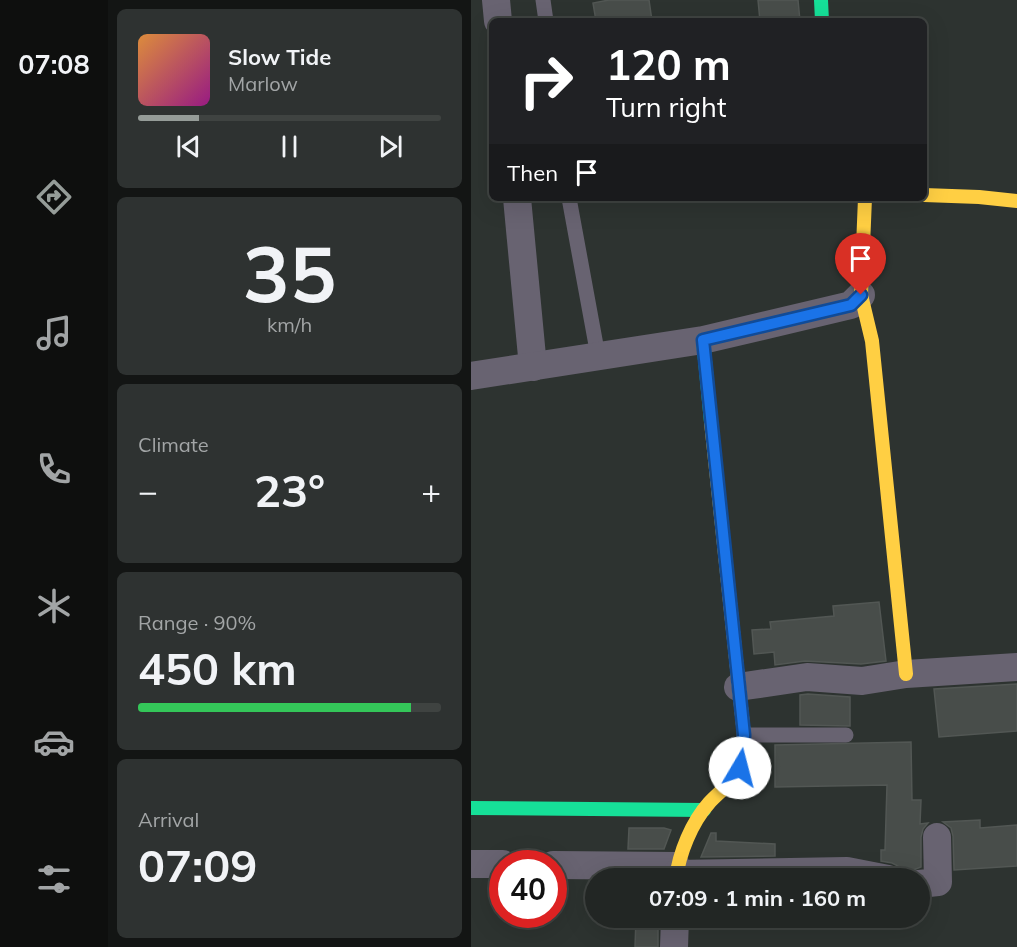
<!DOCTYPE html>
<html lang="en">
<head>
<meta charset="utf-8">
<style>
  body { margin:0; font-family:Mulish,sans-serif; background:#2e3231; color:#f1f3f6; height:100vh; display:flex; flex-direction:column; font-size:22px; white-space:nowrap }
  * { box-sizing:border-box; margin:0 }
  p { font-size:20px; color:#a2a5a6 }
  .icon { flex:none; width:33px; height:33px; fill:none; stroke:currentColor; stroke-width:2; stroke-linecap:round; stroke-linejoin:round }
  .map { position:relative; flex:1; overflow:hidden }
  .drawer { display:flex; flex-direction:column; gap:9px; padding:9px; background:#131514; width:363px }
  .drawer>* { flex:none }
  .banner { position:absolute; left:18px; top:18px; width:438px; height:183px; border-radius:9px; box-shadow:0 6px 24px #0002,0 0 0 2px #3f4341; background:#202124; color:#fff; overflow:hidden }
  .speed { position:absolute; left:18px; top:850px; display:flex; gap:12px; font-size:30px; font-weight:700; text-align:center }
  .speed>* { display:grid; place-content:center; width:78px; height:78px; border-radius:50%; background:#222624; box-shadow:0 6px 24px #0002,0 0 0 2px #3f4341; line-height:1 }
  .speed .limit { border:9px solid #d22; background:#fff; color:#111 }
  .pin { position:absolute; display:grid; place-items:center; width:51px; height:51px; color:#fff; margin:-62px -26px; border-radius:50% 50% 50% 0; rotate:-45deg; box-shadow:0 0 6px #0007 }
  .pin .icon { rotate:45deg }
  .me { position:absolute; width:66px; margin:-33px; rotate:8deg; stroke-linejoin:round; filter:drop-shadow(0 0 4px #0008) }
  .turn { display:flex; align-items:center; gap:21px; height:126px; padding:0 18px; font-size:27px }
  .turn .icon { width:78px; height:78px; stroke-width:2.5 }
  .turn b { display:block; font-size:42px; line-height:51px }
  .then { display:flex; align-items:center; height:57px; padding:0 18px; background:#0003; gap:12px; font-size:22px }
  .big { font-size:45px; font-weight:700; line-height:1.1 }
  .drawer .card { flex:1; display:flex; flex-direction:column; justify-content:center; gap:9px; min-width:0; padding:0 21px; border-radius:9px; background:#2e3231 }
  .drawer .dial { align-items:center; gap:0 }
  .dial b { font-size:78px; line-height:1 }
  .song { display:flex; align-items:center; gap:18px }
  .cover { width:72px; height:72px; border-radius:9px; background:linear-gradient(135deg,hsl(30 70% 55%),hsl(310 70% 35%)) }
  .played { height:6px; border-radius:3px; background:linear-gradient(90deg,#959c98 20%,#3f4341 20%) }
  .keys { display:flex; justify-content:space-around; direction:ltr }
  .heat { display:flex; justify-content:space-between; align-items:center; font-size:33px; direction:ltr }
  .charge { height:9px; border-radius:4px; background:linear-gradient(90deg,#34c759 90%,#3f4341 0) }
  .trip { position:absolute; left:114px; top:868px; width:345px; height:60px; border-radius:30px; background:#222624; box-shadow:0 6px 24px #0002,0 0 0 2px #3f4341; font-weight:700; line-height:60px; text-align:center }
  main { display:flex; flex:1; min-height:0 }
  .menu { display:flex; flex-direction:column; width:108px; justify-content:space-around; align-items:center; background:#0e0f0e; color:#a2a5a6 }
  .menu .icon { width:42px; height:42px }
  .menu .active { color:#959c98 }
  .menu b { font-size:27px; color:#f1f3f6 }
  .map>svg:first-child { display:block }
</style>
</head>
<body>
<main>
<nav class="menu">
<b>07:08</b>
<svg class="icon active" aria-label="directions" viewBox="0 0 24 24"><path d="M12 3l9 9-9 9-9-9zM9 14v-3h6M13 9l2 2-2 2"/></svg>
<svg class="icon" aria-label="music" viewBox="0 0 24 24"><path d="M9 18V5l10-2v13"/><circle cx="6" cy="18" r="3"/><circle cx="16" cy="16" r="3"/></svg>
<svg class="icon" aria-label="phone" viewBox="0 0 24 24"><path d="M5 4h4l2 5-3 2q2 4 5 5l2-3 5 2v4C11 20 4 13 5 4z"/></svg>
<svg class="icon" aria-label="climate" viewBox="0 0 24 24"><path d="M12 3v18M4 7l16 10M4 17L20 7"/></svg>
<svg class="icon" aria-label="car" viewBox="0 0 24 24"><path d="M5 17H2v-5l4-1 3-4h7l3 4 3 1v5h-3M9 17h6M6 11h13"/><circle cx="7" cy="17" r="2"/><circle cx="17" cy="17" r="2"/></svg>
<svg class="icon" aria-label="filters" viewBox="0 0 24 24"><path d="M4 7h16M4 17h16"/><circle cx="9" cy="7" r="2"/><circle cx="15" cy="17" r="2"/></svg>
</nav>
<section class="drawer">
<div class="card">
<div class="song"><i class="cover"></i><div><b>Slow Tide</b><p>Marlow</p></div></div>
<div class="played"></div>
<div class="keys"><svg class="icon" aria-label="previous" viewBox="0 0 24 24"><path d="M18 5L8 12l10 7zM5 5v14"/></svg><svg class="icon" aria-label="pause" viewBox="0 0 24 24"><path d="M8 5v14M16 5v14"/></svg><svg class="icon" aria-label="next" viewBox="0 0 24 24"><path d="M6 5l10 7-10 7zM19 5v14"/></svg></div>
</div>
<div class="card dial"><b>35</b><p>km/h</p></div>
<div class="card"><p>Climate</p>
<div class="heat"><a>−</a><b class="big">23°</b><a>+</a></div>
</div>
<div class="card"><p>Range · 90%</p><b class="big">450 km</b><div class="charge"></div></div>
<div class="card"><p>Arrival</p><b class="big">07:09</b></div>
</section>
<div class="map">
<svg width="546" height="947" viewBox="0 0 546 947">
  <rect width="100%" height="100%" fill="#2d3330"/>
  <!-- building -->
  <g fill="#484d4a" stroke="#525754" stroke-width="1.5">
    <polygon points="138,0 178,0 181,21 125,21 122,3"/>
    <polygon points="287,0 327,0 329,21 289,21"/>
    <polygon points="408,602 415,661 390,664 334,661 304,665 303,652 283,654 281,630 300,629 299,622 363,616 362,606"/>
    <polygon points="546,684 546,731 468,737 463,689"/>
    <polygon points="337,694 379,697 379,726 329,725 329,695"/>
    <polygon points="440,742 441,800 450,800 449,824 457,823 452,829 450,837 450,867 437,872 432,872 427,866 421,863 410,861 410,850 414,850 416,785 304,787 304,745"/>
    <polygon points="509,820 509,828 546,825 546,866 483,870 482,836 480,828 472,822"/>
    <polygon points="158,828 193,828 200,830 193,849 157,849"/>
    <polygon points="240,833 245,833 245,841 304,844 304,856 230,857"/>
    <polygon points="165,918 187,918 187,947 164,947"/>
  </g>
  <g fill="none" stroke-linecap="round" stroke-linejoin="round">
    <!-- lane -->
    <g stroke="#686371" stroke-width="15">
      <polyline points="72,0 75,21"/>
      <polyline points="98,198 127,356"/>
      <polyline points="273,735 375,735"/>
    </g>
    <!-- street -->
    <g stroke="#686371" stroke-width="28">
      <polyline points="25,0 27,21"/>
      <polyline points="46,198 62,367"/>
      <polyline points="0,376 232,340 380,305 390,295"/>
      <polyline points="267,687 336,677 391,681 435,674 546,667"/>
      <polyline points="0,864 32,864"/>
      <polyline points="82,865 205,866"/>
      <polyline points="205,874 376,871 417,879"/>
      <polyline points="448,884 467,882 466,837"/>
      <polyline points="203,947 204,918"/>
    </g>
    <!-- fast -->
    <g stroke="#16e098" stroke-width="14">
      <polyline points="350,0 351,21"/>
      <polyline points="232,340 240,422"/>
      <polyline points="0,808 233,810"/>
    </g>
    <!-- slow -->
    <g stroke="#ffcf43" stroke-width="14">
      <polyline points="453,195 508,197 546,201"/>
      <polyline points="394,198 390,295 401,341 435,674"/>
      <path d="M205 879C208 853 221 822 238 803 249 791 263 782 269 768 273 758 272 746 273 735L240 422"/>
    </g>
  </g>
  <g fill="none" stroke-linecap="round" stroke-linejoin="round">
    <defs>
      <polyline id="route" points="269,768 272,755 273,735 232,340 380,305 390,295"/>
    </defs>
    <!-- route casing -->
    <use href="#route" stroke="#114b97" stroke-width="15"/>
    <!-- route -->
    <use href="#route" stroke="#1a73e8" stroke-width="10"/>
  </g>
</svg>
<div class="speed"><div class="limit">40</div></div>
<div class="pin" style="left:390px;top:295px;background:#d93025"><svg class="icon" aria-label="arrive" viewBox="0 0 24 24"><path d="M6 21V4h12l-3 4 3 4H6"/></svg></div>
<svg class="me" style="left:269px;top:768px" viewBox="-20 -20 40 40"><circle r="19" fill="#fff"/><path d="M0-13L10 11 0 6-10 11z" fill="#1a73e8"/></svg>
<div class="trip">07:09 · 1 min · 160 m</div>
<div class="banner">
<div class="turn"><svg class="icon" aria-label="right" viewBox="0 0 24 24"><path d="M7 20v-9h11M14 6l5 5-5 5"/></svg><div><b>120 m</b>Turn right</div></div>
<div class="then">Then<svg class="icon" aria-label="arrive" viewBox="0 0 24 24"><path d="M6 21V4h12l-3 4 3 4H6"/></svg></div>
</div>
</div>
</main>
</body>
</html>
